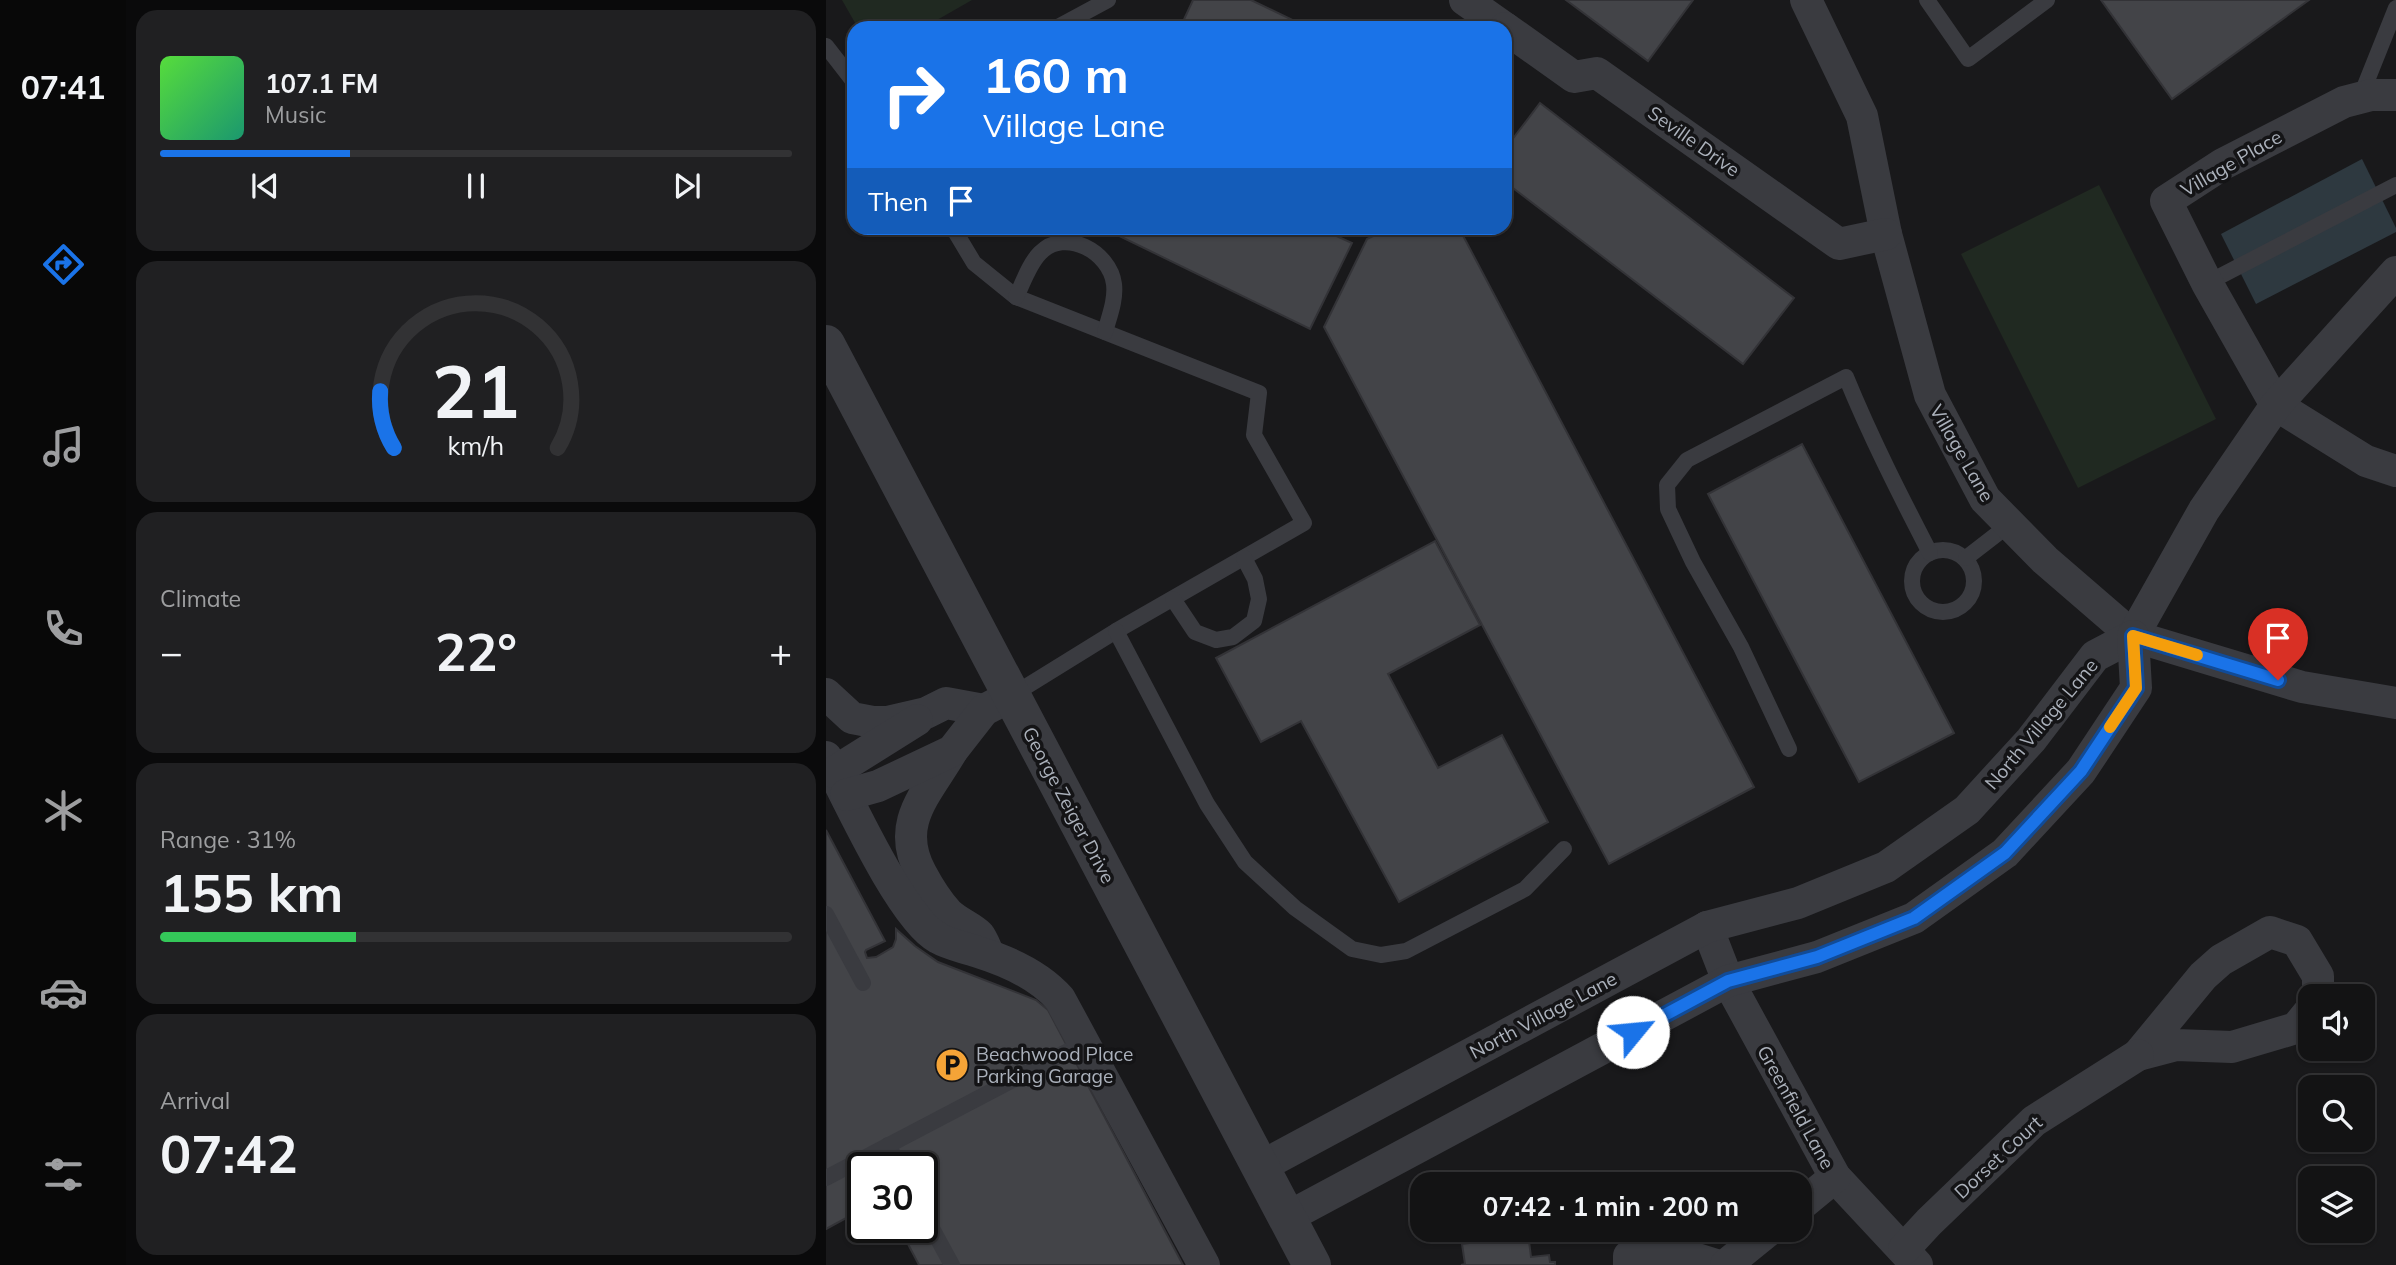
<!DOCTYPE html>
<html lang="en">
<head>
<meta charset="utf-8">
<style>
  body { margin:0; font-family:Mulish,sans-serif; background:#202022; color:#f1f3f6; height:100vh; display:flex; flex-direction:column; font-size:26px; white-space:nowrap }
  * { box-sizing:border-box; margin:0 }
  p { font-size:23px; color:#9d9ea0 }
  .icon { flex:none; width:38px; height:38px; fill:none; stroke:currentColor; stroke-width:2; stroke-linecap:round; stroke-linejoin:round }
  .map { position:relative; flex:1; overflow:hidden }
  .side { display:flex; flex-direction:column; gap:10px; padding:10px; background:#0a0a0b; width:700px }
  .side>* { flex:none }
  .banner { position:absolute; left:21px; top:21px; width:665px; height:214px; border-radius:21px; box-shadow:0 2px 5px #0004,0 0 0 2px #323234; background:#1a73e8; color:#fff; overflow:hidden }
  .fabs { position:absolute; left:1472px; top:984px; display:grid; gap:14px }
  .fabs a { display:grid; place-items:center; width:77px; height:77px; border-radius:14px; background:#131314; box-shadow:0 2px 5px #0004,0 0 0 2px #323234; font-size:35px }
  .speed { position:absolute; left:21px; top:1152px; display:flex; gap:14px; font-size:35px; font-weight:700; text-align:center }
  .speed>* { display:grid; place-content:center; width:91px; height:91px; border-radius:50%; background:#131314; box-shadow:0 2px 5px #0004,0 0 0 2px #323234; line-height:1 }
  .speed .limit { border:4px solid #111; border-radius:10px; background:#fff; color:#111 }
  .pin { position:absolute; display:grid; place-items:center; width:60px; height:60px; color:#fff; margin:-72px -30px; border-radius:50% 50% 50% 0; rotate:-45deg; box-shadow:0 0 7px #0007 }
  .pin .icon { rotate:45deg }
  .me { position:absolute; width:77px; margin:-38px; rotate:62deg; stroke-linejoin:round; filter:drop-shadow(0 0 5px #0008) }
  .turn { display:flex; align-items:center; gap:24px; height:147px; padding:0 21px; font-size:32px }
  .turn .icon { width:91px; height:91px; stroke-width:2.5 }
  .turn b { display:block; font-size:49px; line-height:60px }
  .then { display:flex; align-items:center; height:66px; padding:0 21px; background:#0003; gap:14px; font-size:26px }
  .big { font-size:52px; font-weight:700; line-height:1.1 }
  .side .widget { flex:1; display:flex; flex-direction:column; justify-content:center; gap:10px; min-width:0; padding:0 24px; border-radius:21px; background:#202022 }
  .side .dial { align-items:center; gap:0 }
  .dial svg { height:182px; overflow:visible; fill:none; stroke:#323234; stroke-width:7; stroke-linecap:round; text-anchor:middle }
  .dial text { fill:#f1f3f6; stroke:none }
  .song { display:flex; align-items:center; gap:21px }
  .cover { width:84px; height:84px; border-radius:10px; background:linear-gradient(135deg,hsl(110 70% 55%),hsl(160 70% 35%)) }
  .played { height:7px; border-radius:4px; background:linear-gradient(90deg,#1a73e8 30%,#323234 30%) }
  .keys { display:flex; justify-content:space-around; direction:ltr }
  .heat { display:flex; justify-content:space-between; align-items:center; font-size:38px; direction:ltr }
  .charge { height:10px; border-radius:5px; background:linear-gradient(90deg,#34c759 31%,#323234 0) }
  .trip { position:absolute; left:584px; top:1172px; width:402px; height:70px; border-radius:21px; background:#131314; box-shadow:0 2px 5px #0004,0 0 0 2px #323234; font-weight:700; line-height:70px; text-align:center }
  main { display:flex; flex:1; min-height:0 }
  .tab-bar { display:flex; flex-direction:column; width:126px; justify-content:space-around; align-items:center; background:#080808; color:#9d9ea0 }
  .tab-bar .icon { width:49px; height:49px }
  .tab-bar .selected { color:#1a73e8 }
  .tab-bar b { font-size:32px; color:#f1f3f6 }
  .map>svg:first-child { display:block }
</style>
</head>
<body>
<main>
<nav class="tab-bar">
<b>07:41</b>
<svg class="icon selected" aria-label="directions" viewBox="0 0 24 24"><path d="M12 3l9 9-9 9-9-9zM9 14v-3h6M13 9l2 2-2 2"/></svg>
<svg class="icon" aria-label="music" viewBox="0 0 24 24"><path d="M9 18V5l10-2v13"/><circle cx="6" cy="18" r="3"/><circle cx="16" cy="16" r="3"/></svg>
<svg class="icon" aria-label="phone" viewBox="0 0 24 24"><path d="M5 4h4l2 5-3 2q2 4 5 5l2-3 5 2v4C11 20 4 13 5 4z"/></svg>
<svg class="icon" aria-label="climate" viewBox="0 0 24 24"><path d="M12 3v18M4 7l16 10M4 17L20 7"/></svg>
<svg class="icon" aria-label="car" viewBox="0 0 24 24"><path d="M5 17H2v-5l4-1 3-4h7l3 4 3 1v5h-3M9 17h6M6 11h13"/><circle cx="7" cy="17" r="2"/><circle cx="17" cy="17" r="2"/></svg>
<svg class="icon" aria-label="filters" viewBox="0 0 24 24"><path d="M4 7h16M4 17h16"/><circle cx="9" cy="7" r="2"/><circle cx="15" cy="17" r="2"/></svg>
</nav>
<section class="side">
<div class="widget">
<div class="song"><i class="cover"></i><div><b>107.1 FM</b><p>Music</p></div></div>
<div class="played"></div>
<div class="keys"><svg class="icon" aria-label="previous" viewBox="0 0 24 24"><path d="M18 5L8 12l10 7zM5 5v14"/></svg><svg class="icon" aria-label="pause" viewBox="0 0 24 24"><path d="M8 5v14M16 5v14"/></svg><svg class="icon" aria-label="next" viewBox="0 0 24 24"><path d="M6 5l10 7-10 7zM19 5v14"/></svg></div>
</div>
<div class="widget dial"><svg viewBox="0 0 100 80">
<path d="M14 69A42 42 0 1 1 86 69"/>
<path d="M14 69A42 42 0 0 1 8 44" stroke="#1a73e8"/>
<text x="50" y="56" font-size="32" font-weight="700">21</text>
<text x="50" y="72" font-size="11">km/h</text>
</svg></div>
<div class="widget"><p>Climate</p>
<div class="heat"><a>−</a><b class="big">22°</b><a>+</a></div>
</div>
<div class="widget"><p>Range · 31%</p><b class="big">155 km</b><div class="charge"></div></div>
<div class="widget"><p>Arrival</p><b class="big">07:42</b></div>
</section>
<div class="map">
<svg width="1570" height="1265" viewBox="0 0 1570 1265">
  <rect width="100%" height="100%" fill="#19191b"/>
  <!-- green -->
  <g fill="#202921">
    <polygon points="16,0 146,0 97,28 32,28"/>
    <polygon points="1273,185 1390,419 1252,488 1135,254"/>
  </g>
  <!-- water -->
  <polygon fill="#2e3940" points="1536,159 1570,228 1570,232 1430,304 1395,234"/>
  <!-- building -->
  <g fill="#434448" stroke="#333337" stroke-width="2">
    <polygon points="367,0 425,0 475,24 474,28 354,28"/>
    <polygon points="740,0 867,0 822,61"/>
    <polygon points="1275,0 1483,0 1346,99"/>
    <polygon points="714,103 968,298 917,364 679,182 679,149"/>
    <polygon points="277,228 493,228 526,243 484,329"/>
    <polygon points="563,228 633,228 928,787 783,864 498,327 541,239"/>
    <polygon points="976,444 1128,733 1033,782 882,494"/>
    <polygon points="609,541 654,625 562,674 612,768 676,735 722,822 573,902 475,721 435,742 390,658"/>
    <polygon points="0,830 59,941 40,950 39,952 41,958 50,957 67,947 70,939 70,929 89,946 112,962 210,1000 222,1010 357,1265 93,1265 73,1227 96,1227 96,1167 37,1167 37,1209 0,1229"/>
    <polygon points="643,1230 721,1230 702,1233 705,1257 723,1255 724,1262 729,1262 729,1265 635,1265 639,1264 636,1244 644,1243"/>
  </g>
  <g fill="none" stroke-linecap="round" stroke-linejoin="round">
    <!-- service -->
    <g stroke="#3a3b40" stroke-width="16">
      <polyline points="1101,0 1142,59 1221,0"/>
      <polyline points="230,28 282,0"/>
      <polyline points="0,46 28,82"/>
      <polyline points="1534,98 1570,8"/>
      <polyline points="127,228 148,263 190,297 433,393 428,435 478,523 290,631 185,696"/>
      <polyline points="1381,283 1570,185"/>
      <path d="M190 297C197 283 203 264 214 253 239 227 284 252 288 284 290 300 283 317 279 332"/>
      <circle cx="1117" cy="581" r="31"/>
      <polyline points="1140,558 1184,524"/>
      <polyline points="347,599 369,632 390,640 407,637 428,621 433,599 429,579 418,558"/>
      <polyline points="290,631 381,804 419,862 469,908 526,949 555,955 580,951 699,889 738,849"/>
      <path d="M963 749 915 647 867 562 842 509 841 485 861 460 1020 377C1045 438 1074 495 1104 553"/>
      <polyline points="0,914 37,983"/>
      <polyline points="62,1145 74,1167"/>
      <polyline points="0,1178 259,1042"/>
      <polyline points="96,1210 126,1265"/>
    </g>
    <!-- minor -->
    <g stroke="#3a3b40" stroke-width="32">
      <polyline points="639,0 679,28"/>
      <polyline points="980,0 1036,116 1060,234 1104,395 1159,499 1219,560 1307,636 1476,687 1570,703"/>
      <polyline points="679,28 748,77 771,73 1013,244 1060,234"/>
      <polyline points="1570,95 1545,95 1518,102 1397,164 1340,201 1381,283 1450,405 1540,461 1570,471"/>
      <polyline points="1307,636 1378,510 1450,405 1570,272"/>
      <polyline points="0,694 26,718 47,722 61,722 100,713 120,703 158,710"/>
      <path d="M126 751C101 794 68 823 95 873 103 888 111 901 122 913 131 922 145 927 153 935 157 940 160 949 163 955"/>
      <path d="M0 757C21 797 76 919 112 938 124 945 138 947 152 952 181 961 214 976 234 999L378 1265"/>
      <polyline points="8,772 91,720"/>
      <polyline points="20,795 52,786 126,751 158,710 185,696"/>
      <polyline points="881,927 902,981 1009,1177 1091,1265"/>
      <polyline points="1484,1011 1470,1028 1406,1047 1350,1045 1312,1055 1377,976 1395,960 1444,932 1471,941 1492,976 1492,996"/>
      <polyline points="434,1167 881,927 972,903 1060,867 1141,810 1205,740 1269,656 1307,636"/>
      <polyline points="975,1205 1009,1177"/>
      <polyline points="460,1218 902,981 991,957 1088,918 1179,853 1255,771 1310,688 1307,636"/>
      <polyline points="1078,1249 1103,1222 1208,1121 1312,1055"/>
      <polyline points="803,1265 803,1256 852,1253 890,1265"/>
      <polyline points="900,1265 943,1230"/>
    </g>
    <!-- tertiary -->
    <polyline stroke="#3a3b40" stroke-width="38" points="0,344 486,1265"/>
  </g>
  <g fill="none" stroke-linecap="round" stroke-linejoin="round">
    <defs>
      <polyline id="route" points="807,1032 902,981 991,957 1088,918 1179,853 1255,771 1310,688 1307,636 1452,680"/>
    </defs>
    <!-- route casing -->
    <use href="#route" stroke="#114b97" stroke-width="18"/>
    <!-- route -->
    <use href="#route" stroke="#1a73e8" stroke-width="12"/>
    <!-- slow -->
    <polyline stroke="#f59e0b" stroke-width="12" points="1284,727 1310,688 1307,636 1371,655"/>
  </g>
  <!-- icons -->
  <defs>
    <symbol id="parking-disc" viewBox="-11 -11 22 22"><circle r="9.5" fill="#f5a437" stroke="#141416"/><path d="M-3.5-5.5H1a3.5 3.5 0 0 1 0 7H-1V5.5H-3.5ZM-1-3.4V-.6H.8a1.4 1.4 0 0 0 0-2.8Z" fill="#111"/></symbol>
  </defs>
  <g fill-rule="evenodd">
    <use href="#parking-disc" x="107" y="1046" width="38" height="38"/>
  </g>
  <g text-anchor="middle" stroke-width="7" stroke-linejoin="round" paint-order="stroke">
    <!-- street labels -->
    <g font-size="19" fill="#abb1bb" stroke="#141416">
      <text transform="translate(868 141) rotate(35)" y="7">Seville Drive</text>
      <text transform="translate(1405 163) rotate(-30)" y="7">Village Place</text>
      <text transform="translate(1136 453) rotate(60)" y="7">Village Lane</text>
      <text transform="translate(1215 724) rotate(-50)" y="7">North Village Lane</text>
      <text transform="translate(243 805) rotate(62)" y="7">George Zeiger Drive</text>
      <text transform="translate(717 1015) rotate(-28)" y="7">North Village Lane</text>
      <text transform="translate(970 1107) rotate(61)" y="7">Greenfield Lane</text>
      <text transform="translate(1172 1157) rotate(-43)" y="7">Dorset Court</text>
    </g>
    <!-- poi labels -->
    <g font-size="19" fill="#abb1bb" stroke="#141416" text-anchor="start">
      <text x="150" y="1061">Beachwood Place<tspan x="150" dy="22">Parking Garage</tspan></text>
    </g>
  </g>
</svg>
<div class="fabs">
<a><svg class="icon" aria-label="sound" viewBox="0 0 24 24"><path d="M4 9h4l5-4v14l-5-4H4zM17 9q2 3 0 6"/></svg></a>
<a><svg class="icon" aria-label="search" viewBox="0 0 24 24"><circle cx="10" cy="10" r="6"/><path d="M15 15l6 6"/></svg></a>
<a><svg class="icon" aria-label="layers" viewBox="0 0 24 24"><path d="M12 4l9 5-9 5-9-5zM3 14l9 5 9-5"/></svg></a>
</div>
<div class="speed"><div class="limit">30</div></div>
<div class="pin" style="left:1452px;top:680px;background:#d93025"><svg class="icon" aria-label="arrive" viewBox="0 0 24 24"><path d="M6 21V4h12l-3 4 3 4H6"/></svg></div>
<svg class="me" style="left:807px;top:1032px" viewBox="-20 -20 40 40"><circle r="19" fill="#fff"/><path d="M0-13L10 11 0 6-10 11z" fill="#1a73e8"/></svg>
<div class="trip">07:42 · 1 min · 200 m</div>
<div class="banner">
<div class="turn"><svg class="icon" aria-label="right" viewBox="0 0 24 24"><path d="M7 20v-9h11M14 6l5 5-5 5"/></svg><div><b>160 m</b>Village Lane</div></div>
<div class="then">Then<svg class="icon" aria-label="arrive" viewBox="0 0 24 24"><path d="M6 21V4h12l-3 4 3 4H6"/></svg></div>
</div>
</div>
</main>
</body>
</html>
